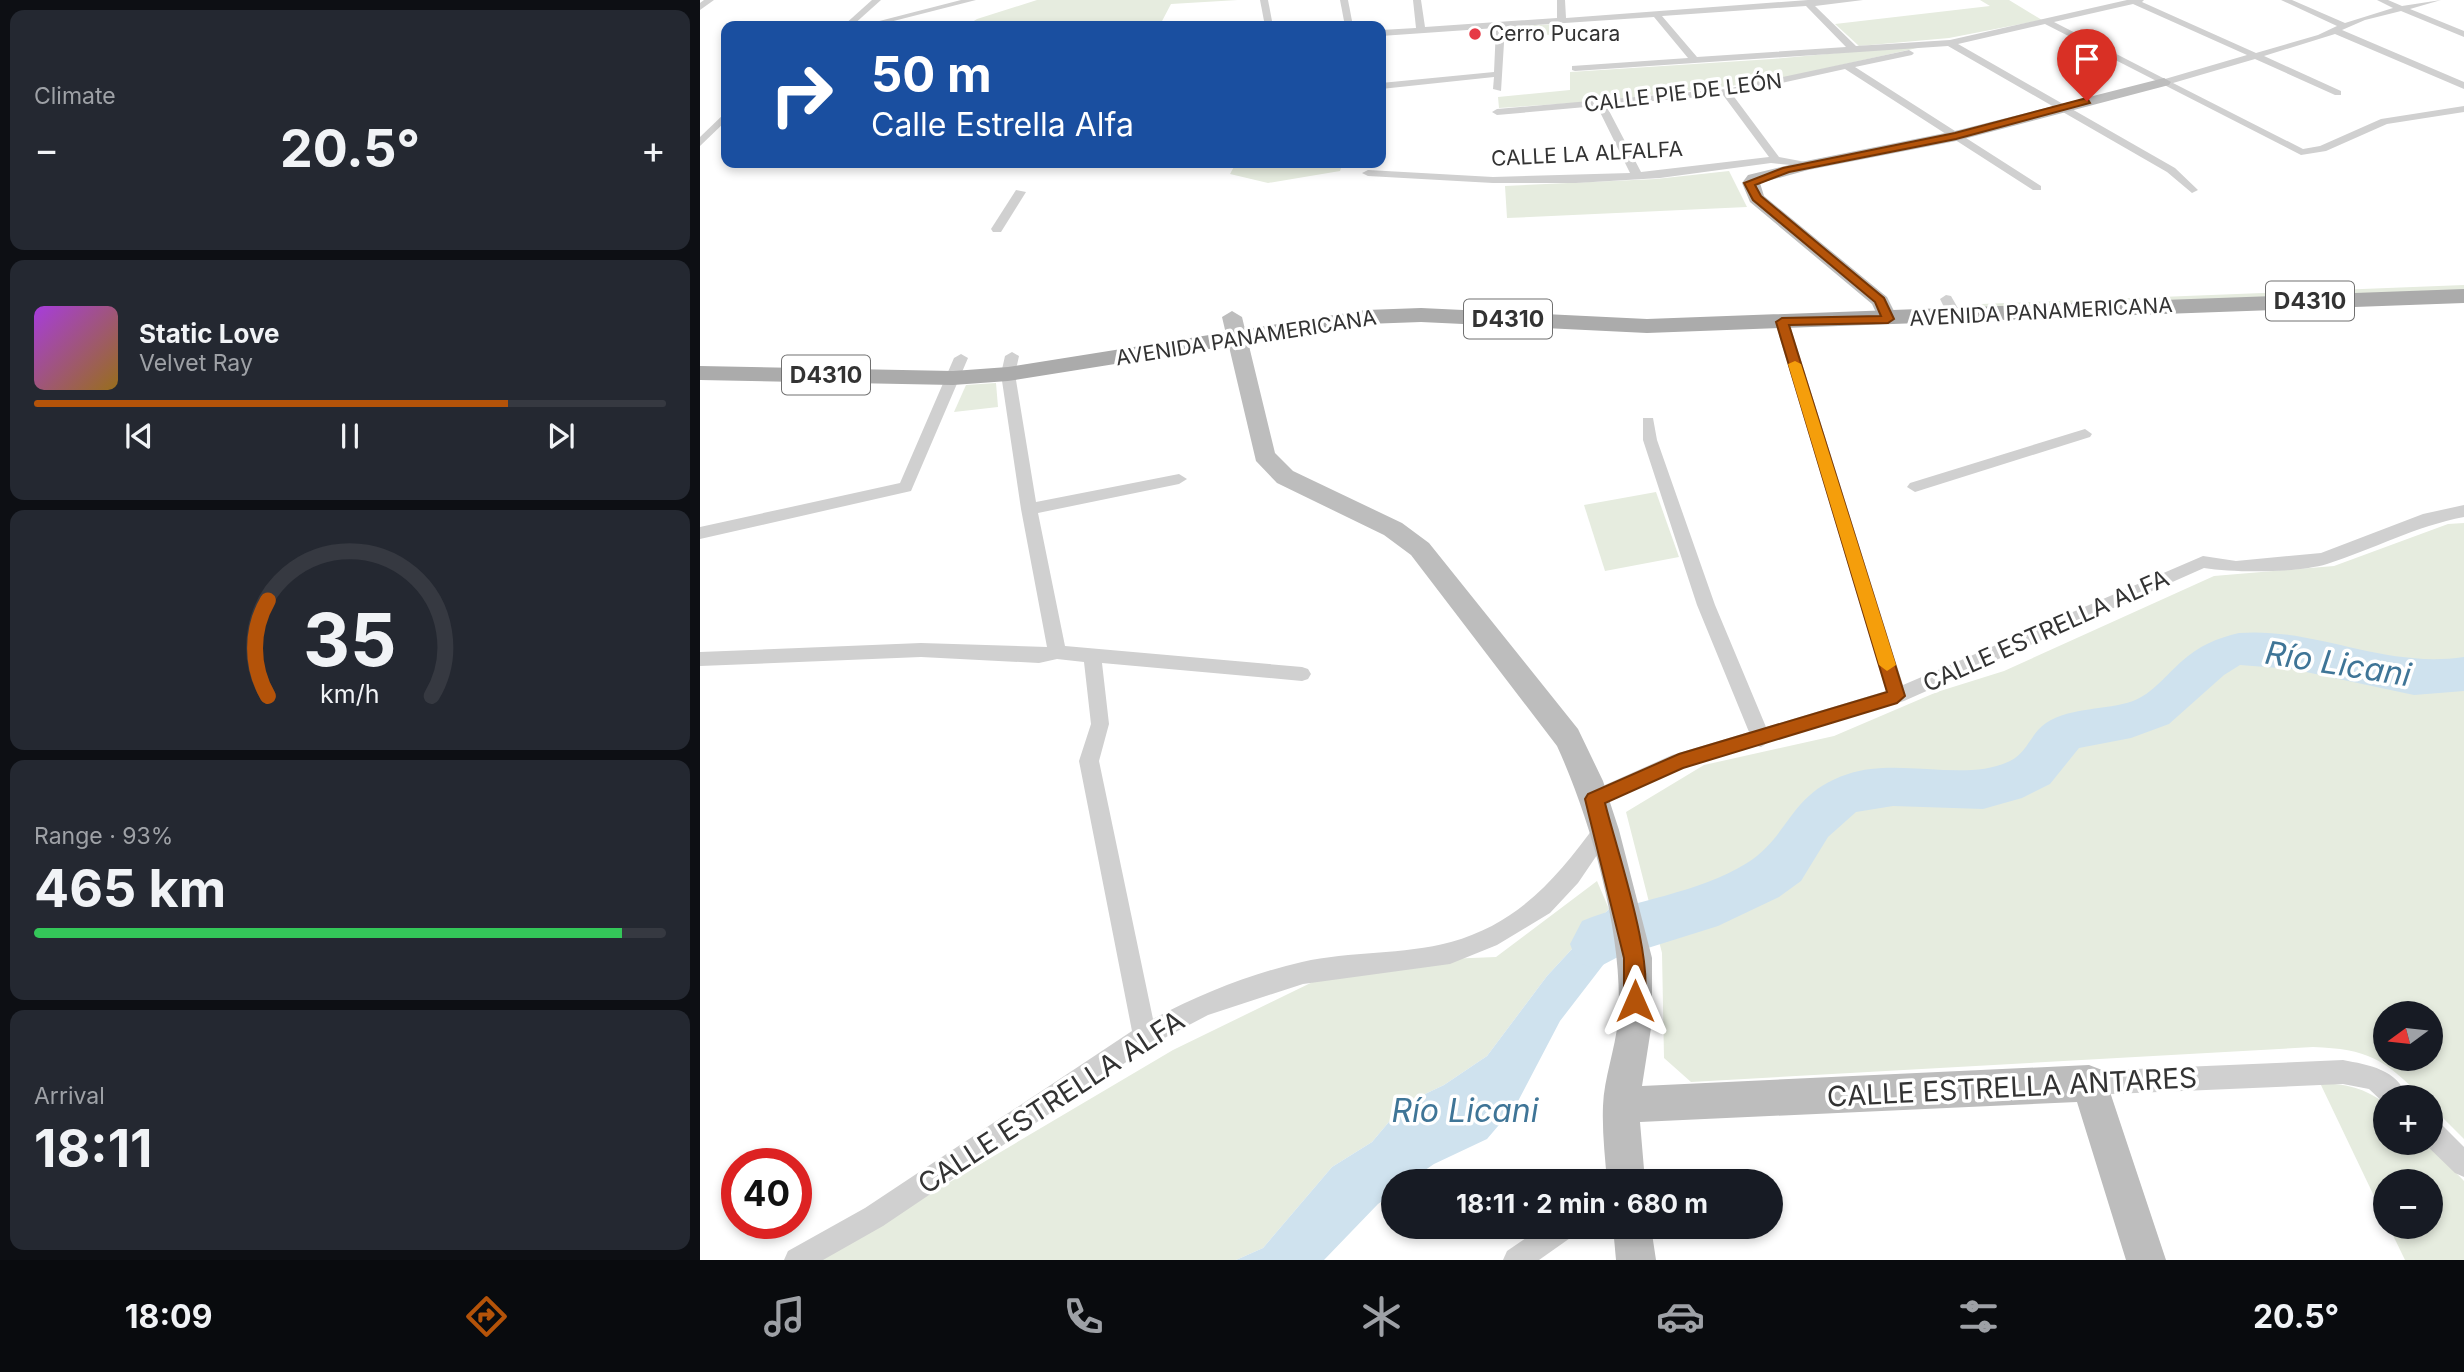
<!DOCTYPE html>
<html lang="en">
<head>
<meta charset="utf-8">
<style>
  body { margin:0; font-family:Inter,sans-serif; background:#242831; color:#f1f3f6; height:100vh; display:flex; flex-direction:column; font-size:26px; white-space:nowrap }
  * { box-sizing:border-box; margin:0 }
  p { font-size:23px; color:#9ea1a6 }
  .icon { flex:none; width:38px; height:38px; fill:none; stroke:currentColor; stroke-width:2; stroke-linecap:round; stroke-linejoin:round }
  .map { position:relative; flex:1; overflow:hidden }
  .panel { display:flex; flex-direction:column; gap:10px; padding:10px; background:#0d0f14; width:700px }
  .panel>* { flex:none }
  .banner { position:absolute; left:21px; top:21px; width:665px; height:147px; border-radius:14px; box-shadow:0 4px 10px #0003; background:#1a4fa0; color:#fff; overflow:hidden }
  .needle { width:46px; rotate:255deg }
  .fabs { position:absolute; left:1673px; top:1001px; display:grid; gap:14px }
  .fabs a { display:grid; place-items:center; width:70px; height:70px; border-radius:50%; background:#171b24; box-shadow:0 4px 10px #0003; font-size:35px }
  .speed { position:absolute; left:21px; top:1148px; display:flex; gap:14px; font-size:35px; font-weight:700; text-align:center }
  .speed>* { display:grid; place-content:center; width:91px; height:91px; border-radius:50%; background:#171b24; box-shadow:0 4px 10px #0003; line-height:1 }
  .speed .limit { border:10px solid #d22; background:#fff; color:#111 }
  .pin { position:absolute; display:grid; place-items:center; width:60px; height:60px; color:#fff; margin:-72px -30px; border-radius:50% 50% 50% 0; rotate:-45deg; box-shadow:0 0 7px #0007 }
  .pin .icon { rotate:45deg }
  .me { position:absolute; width:77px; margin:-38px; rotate:0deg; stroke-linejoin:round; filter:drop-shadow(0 0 5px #0008) }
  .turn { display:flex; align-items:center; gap:24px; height:147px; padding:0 35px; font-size:32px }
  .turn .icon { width:91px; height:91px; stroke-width:2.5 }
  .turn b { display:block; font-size:49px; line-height:60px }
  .big { font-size:52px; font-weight:700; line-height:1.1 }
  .panel .tile { flex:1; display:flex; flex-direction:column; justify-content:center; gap:10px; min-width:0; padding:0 24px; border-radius:14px; background:#242831 }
  .panel .dial { align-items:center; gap:0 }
  .dial svg { height:182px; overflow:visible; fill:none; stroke:#363941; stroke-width:7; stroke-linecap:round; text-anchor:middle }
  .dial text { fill:#f1f3f6; stroke:none }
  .song { display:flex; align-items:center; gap:21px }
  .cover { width:84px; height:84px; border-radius:10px; background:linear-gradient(135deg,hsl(280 70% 55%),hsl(40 70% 35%)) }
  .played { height:7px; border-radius:4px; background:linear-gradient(90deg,#b45309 75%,#363941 75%) }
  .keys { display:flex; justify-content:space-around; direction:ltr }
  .heat { display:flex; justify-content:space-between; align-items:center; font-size:38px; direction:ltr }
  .charge { height:10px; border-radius:5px; background:linear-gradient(90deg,#34c759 93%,#363941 0) }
  .trip { position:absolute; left:681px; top:1169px; width:402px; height:70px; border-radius:35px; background:#171b24; box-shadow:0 4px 10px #0003; font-weight:700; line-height:70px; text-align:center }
  .menu { display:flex; height:112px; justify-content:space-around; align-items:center; background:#090b0e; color:#9ea1a6 }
  .menu .icon { width:49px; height:49px }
  .menu .active { color:#b45309 }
  .menu b { font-size:32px; color:#f1f3f6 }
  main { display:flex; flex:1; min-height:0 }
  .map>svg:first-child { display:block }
</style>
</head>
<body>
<main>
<section class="panel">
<div class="tile"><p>Climate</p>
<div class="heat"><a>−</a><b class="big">20.5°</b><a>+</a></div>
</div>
<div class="tile">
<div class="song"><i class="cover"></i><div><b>Static Love</b><p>Velvet Ray</p></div></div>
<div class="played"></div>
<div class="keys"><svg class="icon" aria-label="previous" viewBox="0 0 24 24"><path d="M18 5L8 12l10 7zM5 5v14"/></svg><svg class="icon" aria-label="pause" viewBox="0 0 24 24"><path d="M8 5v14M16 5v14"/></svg><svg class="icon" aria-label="next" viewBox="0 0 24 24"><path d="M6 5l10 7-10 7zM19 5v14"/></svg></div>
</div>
<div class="tile dial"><svg viewBox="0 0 100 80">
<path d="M14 69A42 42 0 1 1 86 69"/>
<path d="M14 69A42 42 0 0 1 14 27" stroke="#b45309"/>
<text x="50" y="56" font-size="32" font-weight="700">35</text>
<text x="50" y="72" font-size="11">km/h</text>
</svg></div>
<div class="tile"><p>Range · 93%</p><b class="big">465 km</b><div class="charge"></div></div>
<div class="tile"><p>Arrival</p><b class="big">18:11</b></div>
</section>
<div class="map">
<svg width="1764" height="1260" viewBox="0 0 1764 1260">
  <rect width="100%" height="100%" fill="#fff"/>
  <!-- green -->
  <g fill="#e6ecdf" fill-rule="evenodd">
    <polygon points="337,0 538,0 471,4 461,23 266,26 277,19"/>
    <polygon points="1280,0 1309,0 1342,20 1249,38 1159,46 1135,24 1290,6"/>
    <polygon points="861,24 863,34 810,37 814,26"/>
    <polygon points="1235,44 1064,82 890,102 799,108 798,97 870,90 870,72 1072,59"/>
    <polygon points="536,163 643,163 640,171 568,183 530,174"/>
    <polygon points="1029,171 1047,207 807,218 805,186 956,179"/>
    <polygon points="1764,285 1764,291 1283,309 1281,304"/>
    <polygon points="296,383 298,407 254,412 266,385"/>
    <polygon points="956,492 979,557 905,571 884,505"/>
    <path d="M1764 523V1139L1731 1106V1097H1722C1684 1059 1668 1049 1613 1047L991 1082 964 1058 962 953 926 812 1004 765 1134 736 1237 692 1304 671 1514 576 1634 566 1748 524ZM1685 1013H1731V1059H1685Z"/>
    <polygon points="897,881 909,909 847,976 787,1056 744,1085 704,1104 672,1142 632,1167 563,1248 536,1260 118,1260 473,1050 627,975 697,961 796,957"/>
    <path d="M1620 1083C1647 1084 1664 1088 1685 1103V1143H1727L1764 1181V1260H1705L1689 1227H1731V1181H1685V1219Z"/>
  </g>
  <!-- water -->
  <polygon fill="#cfe2ee" points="909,909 917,947 860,1021 816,1105 787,1139 734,1164 709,1181 693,1181 693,1193 678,1204 624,1260 536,1260 563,1248 632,1167 672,1142 704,1104 744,1085 787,1056 847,976"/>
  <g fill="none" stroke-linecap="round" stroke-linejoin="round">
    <!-- river -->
    <path fill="#cfe2ee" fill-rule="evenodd" d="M1539 633C1616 627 1683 669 1764 657V691L1714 695 1592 669 1540 665 1524 675 1469 724 1431 738 1379 748 1350 784 1322 798 1283 809 1193 806 1156 812 1128 837 1101 881 1079 897 1018 926 916 958 895 969 877 962 870 944 882 921C936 899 997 894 1047 863 1091 835 1089 793 1148 774 1200 757 1265 783 1310 761 1327 753 1331 733 1346 723 1373 706 1405 711 1433 701 1452 694 1467 674 1482 661 1499 646 1517 638 1539 633Z"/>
    <!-- street -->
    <g fill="#d0d0d0" fill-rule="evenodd">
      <polygon points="4,0 14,0 0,10 0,3"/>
      <polygon points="172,0 181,0 152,26 143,26"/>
      <polygon points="261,0 276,0 174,26 160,26"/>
      <polygon points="560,0 568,0 573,26 565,26"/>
      <polygon points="640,0 648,0 653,26 645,26"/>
      <path d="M713 0H721L725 27 857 18V0H865L866 18 1108 0H1163L1115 6 1156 46 1250 40 1427 0H1444L1442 2 1556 53 1618 35 1637 26 1581 0H1592L1645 23 1693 8 1677 0H1688L1702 6 1741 0 1710 9 1764 31V37L1701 11 1665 20 1642 30 1764 82V89L1635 34 1564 56 1641 91V95H1635L1555 59 1473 83 1603 149 1620 146 1681 119 1764 106V112L1687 124 1626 151 1601 155 1345 24 1258 44 1475 168 1498 190 1492 193 1467 172 1248 46 875 71 872 70V66L988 58 954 17 805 27 801 91 793 89 794 77 681 89V83L794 72 796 28 681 36V30L716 28ZM1433 4 1547 55 1465 79 1354 22ZM1106 6 1146 47 997 57 962 16Z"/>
      <path d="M1209 50 1214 53 1212 55 1155 67 1341 186V190H1333L1145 69 1032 94 1079 157 1111 163V167L1071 163 960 178 876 183H793L668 176 662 173 668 170 793 177 930 173 897 106 797 115 792 112 797 109 1026 89ZM1023 95 1069 157 941 172 906 105Z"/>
      <polygon points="26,112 26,121 0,146 0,137"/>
      <polygon points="316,190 326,192 301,232 293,232 291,229"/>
      <polygon points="1246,295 1251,296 1263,317 1261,320 1251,320 1249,317 1240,299"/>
      <path d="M1082 318 1089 322 1203 685 1503 556 1536 561 1621 553 1723 514 1764 505V517C1716 526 1674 549 1627 564 1597 573 1536 573 1504 568L1204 701 1069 742 1061 747 1057 746 983 768 901 805 894 808 887 805 884 799 887 793 972 755 1049 732 997 605 943 440V418H953L957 440 1015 605 1066 727 1186 691 1075 322Z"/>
      <path d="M312 352 319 356 315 374 336 502 479 474 487 479 479 484 338 513 365 646 602 667 608 669 611 674 608 679 602 681 402 663 409 724 399 761 453 1019C500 994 550 974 602 962 650 951 703 955 751 942 819 923 857 878 897 823L904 821 911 823 914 830 878 883 850 913 797 945 750 964 603 984 508 1015 453 1044 183 1226 123 1260H84L88 1251 165 1208 432 1031 379 761 391 724 384 662 357 659 339 663 221 657 0 666V652L221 643 347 647 321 509 301 374 305 356Z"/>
      <polygon points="261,354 268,358 211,491 0,539 0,527 200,483 254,358"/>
      <polygon points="1385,429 1392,434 1390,437 1215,492 1207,487 1210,483"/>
      <path d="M1643 1060C1669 1065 1697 1069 1707 1097H1685V1104L1669 1089 1643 1084 1389 1095 1381 1091 1377 1083 1381 1075 1389 1071Z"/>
      <polygon points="1731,1120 1740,1123 1764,1147 1764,1177 1755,1173 1724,1143 1731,1143"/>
      <polygon points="842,1227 877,1227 873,1236 839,1260 803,1260 807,1251"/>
    </g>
    <!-- secondary -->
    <g fill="#bdbdbd" fill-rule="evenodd">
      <polygon points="1464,78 1471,82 1469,85 1256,141 1108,170 1060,183 1064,196 1187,297 1198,319 1195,323 1181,323 1172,304 1050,202 1042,183 1048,175 1101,162 1255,131"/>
      <path d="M532 311 542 317 575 453 593 471 702 523 729 543 878 729 903 781 919 830 952 958V1022L942 1086 1389 1065 1402 1070 1407 1083 1466 1260H1426L1377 1102 940 1122 945 1181H907C905 1157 902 1131 903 1106 904 1078 915 1050 918 1021 925 940 891 820 857 746L711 555 684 535 577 483 556 461 522 317Z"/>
      <polygon points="913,1227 951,1227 956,1260 916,1260"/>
    </g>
    <!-- primary -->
    <polygon fill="#ababab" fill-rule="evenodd" points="1764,289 1764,303 947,333 721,322 666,324 308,381 253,385 0,380 0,366 253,371 308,367 666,310 721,308 947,319"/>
  </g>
  <!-- route -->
  <path fill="#b45309" stroke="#753606" stroke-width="2" d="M1387 98 1390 103 1256 139 1089 172 1055 185 1061 196 1184 298 1194 319 1188 323 1089 325 1205 696 1197 703 983 768 905 803C916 848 958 969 942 1008L935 1011 927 1008 924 1001V958L885 799 888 794 979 754 1187 692 1076 322 1082 318 1181 316 1175 302 1053 200 1044 183 1083 168 1255 133Z"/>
  <!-- slow -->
  <polygon fill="#f59e0b" points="1095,361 1101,364 1196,665 1187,671 1179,665 1088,364"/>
  <!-- markers -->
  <circle fill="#e63946" stroke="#fff" stroke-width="2.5" cx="775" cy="34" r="7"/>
  <g text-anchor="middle" stroke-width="7" stroke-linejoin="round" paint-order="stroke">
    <!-- far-poi labels -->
    <g font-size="21" fill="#333" stroke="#fff" text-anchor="start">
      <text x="789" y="41">Cerro Pucara</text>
    </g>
    <!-- far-street labels -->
    <g font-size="21" fill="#333" stroke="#fff">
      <text transform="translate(983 93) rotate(-7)" y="7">CALLE PIE DE LEÓN</text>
      <text transform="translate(887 154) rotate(-3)" y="7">CALLE LA ALFALFA</text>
      <text transform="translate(1341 312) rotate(-3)" y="7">AVENIDA PANAMERICANA</text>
      <text transform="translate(546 338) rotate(-9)" y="7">AVENIDA PANAMERICANA</text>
    </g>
    <!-- shield labels -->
    <g fill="#fff" stroke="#707070" stroke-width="2">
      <rect x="1566" y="281.5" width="88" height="39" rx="5"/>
      <rect x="764" y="299.5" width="88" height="39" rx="5"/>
      <rect x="82" y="355.5" width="88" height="39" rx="5"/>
    </g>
    <g font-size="23" font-weight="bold" fill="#333">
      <text x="1610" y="309">D4310</text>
      <text x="808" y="327">D4310</text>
      <text x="126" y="383">D4310</text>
    </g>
    <!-- street labels -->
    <g font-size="24" fill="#333" stroke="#fff">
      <text transform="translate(1346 631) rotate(-24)" y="8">CALLE ESTRELLA ALFA</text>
    </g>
    <!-- near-street labels -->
    <g font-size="28" fill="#333" stroke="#fff">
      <text transform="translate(1312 1087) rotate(-3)" y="10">CALLE ESTRELLA ANTARES</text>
      <text transform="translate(351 1102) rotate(-33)" y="10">CALLE ESTRELLA ALFA</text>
    </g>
    <!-- near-water labels -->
    <g font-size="32" font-style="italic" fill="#3f7597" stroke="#fff">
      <text transform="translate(1638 664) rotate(9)" y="11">Río Licani</text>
      <text x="765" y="1122">Río Licani</text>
    </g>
  </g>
</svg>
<div class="fabs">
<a><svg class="needle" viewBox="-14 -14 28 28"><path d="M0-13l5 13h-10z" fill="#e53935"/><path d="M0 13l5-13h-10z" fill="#9ea1a6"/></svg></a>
<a>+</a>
<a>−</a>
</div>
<div class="speed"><div class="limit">40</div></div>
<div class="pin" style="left:1387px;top:101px;background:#d93025"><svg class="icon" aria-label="arrive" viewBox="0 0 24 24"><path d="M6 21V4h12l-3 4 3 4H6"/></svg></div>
<svg class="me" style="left:935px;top:1001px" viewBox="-20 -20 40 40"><path d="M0-17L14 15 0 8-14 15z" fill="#b45309" stroke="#fff" stroke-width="4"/></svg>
<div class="trip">18:11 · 2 min · 680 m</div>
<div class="banner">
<div class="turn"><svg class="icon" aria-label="right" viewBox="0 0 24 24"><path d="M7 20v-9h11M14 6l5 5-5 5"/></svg><div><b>50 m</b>Calle Estrella Alfa</div></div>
</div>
</div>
</main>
<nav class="menu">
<b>18:09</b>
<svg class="icon active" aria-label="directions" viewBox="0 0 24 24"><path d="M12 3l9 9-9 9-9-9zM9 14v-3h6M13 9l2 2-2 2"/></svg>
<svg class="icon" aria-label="music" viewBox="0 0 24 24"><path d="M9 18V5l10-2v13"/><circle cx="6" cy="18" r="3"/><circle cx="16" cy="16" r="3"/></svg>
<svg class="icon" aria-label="phone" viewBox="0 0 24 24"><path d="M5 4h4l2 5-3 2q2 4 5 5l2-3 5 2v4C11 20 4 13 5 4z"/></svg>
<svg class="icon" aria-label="climate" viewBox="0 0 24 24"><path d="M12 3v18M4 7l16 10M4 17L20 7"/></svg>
<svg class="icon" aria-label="car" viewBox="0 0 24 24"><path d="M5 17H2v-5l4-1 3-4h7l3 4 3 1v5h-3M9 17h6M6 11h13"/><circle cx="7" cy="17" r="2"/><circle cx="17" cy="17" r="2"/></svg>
<svg class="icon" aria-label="filters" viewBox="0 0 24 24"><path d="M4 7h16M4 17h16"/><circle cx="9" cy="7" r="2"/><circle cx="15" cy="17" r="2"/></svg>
<b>20.5°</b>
</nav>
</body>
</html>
